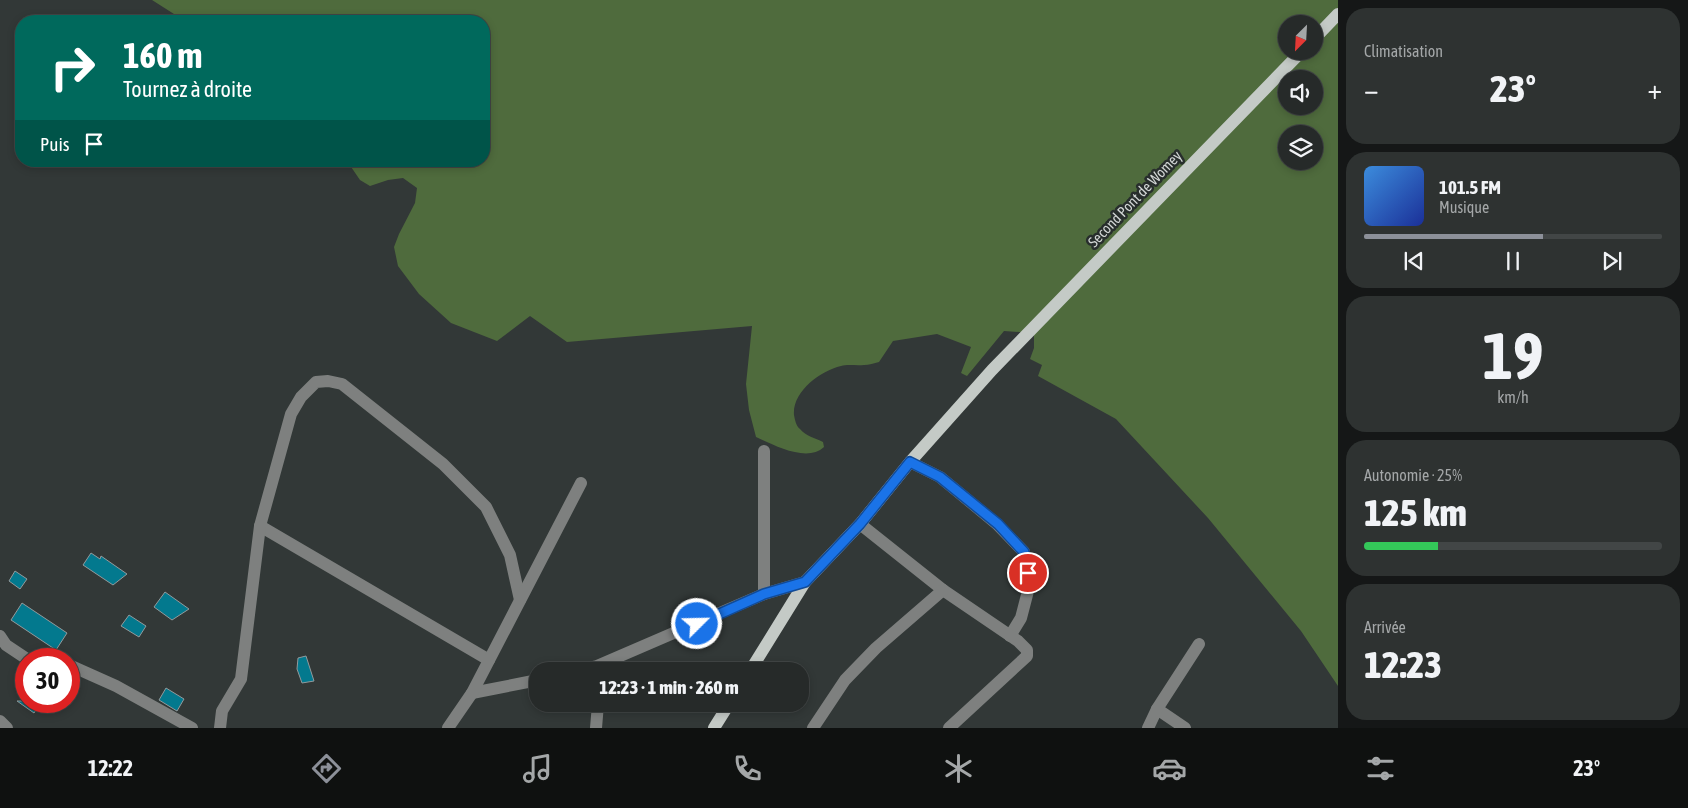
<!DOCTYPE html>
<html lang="fr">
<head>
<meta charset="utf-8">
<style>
  body { margin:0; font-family:"Asap Condensed",sans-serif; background:#2e3231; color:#f1f3f6; height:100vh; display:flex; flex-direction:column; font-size:19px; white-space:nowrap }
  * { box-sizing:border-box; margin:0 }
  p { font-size:16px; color:#a4a7a8 }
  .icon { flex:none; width:28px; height:28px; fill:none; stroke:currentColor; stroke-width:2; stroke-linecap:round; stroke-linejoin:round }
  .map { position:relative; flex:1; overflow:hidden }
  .side { display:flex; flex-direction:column; gap:8px; padding:8px; background:#151717; width:350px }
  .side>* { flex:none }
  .banner { position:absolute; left:15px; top:15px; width:475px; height:152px; border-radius:20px; box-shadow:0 2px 8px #0003,0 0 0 1px #424646; background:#00695c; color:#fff; overflow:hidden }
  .needle { width:32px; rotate:204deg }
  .controls { position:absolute; left:1278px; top:15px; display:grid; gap:10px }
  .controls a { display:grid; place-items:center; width:45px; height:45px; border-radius:50%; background:#262a29; box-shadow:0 2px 8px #0003,0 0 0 1px #424646; font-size:25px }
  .speed { position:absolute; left:15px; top:648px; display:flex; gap:10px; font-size:25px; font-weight:700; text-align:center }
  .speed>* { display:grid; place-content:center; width:65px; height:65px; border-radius:50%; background:#262a29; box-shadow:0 2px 8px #0003,0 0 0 1px #424646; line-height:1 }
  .speed .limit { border:8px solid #d22; background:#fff; color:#111 }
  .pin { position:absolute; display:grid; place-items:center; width:42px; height:42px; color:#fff; margin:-21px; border:2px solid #fff; border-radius:50%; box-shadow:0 1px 5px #0007 }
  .me { position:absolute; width:55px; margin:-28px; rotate:67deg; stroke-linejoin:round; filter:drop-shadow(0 0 4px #0008) }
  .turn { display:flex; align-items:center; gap:18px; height:105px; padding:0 25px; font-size:22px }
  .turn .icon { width:65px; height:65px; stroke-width:2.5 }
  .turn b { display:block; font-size:35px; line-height:42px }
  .then { display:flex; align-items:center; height:48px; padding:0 25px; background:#0003; gap:10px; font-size:19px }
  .big { font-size:38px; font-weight:800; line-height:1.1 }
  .side .widget { flex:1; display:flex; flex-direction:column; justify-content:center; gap:8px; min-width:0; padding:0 18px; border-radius:20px; background:#2e3231 }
  .side .dial { align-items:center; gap:0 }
  .dial b { font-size:65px; line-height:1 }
  .song { display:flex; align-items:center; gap:15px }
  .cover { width:60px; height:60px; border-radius:8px; background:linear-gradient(135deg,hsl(210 70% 55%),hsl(230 70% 35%)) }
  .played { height:5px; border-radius:2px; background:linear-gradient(90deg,#8c9099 60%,#424646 60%) }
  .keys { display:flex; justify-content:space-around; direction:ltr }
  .heat { display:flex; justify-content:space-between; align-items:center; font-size:28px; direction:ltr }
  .charge { height:8px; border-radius:4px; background:linear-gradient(90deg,#34c759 25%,#424646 0) }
  .trip { position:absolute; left:529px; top:662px; width:280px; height:50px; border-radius:20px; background:#262a29; box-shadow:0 2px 8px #0003,0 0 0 1px #424646; font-weight:800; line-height:50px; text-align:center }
  .menu { display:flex; height:80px; justify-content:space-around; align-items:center; background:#0f1110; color:#a4a7a8 }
  .menu .icon { width:35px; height:35px }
  .menu .active { color:#8c9099 }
  .menu b { font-size:22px; color:#f1f3f6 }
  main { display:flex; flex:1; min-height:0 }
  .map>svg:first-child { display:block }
</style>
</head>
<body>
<main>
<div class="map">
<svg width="1338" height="728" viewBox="0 0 1338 728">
  <rect width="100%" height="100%" fill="#323837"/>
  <!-- green -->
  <path fill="#4f6b3d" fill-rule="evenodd" d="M152 0H1338V686L1301 631 1208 518 1116 419 1038 376 1042 365 1030 359 1034 348V333L1004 331 967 376 961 373 971 347 937 334 893 341 879 362C874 363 869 365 864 365 856 366 848 364 841 366 820 371 792 392 794 415 795 420 796 426 800 429 806 436 815 438 823 442L824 447C807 463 774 445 756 437L749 410 746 384 752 326 567 342 530 316 497 341 451 323 419 294 398 266 394 247 399 234 415 203 417 188 403 178 388 180 370 186 360 180 347 161H484V21H185ZM1286 24H1314V51H1286ZM1286 79H1314V106H1286ZM1286 134H1314V161H1286Z"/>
  <!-- building -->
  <g fill="#03798e" stroke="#939a9c">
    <polygon points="91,553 100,559 101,556 127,574 113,585 83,565"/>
    <polygon points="15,571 27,579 20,589 9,581"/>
    <polygon points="165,592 189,609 172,620 154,607"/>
    <polygon points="22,603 67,633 56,650 11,620"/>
    <polygon points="129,615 146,626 139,637 121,626"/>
    <polygon points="306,656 314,681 302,683 297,669 298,658"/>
    <polygon points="166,688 184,699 177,711 159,700"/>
    <polygon points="17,701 42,701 34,713"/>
  </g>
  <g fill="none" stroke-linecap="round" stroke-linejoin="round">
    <!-- minor -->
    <g stroke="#7e807f" stroke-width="12">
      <polyline points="764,451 764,594"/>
      <polyline points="910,462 940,477 997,524 1024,552 1028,573 1028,591 1021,618 1010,636"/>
      <polyline points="860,524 943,590 1018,641 1027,650 1027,656 949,728"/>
      <polyline points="260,526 489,660"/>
      <polyline points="0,636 6,645 27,659"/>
      <polyline points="69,665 116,686 192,728"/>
      <polyline points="574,671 597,666 764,594 805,582"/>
      <polyline points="472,693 538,680"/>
      <polyline points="1157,709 1185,728"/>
      <polyline points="0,721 7,728"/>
      <polyline points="220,728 222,711 241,679 260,526 291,414 301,397 316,382 328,381 342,384 443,464 486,507 510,555 520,600"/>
      <polyline points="448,728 472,693 581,483"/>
      <polyline points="596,728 598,704"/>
      <polyline points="813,728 845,680 876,648 943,590"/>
      <polyline points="1148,728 1157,709 1199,644"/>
    </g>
    <!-- major -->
    <g stroke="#c4cac6" stroke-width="12">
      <polyline points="1314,39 1338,14"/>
      <polyline points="750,671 805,582 860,524 910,462 992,370 1302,51"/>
      <polyline points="714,728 729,704"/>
    </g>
  </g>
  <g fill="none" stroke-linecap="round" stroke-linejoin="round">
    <defs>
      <polyline id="route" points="697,624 764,594 805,582 860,524 910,462 940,477 998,524 1024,552 1028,573"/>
    </defs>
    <!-- route casing -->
    <use href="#route" stroke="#114b97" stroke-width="12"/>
    <!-- route -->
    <use href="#route" stroke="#1a73e8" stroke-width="9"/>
  </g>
  <g text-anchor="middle" stroke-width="5" stroke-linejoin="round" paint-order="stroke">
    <!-- street labels -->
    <g font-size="15" fill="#d2d6d5" stroke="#282e2d">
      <text transform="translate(1135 199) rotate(-46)" y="5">Second Pont de Womey</text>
    </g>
  </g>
</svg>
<div class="controls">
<a><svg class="needle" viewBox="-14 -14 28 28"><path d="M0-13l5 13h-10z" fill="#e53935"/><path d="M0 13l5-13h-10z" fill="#a4a7a8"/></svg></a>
<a><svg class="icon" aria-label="sound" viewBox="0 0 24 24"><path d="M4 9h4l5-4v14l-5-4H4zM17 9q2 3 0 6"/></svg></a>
<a><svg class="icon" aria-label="layers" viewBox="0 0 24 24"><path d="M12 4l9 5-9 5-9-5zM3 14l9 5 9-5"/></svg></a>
</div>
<div class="speed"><div class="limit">30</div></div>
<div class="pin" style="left:1028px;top:573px;background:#d93025"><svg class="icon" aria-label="arrive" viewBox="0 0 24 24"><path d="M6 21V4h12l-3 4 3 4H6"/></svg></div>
<svg class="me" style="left:697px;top:624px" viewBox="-20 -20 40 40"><circle r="17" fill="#1a73e8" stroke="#fff" stroke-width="3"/><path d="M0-11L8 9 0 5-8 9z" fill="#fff"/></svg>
<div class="trip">12:23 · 1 min · 260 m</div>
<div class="banner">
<div class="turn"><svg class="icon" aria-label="right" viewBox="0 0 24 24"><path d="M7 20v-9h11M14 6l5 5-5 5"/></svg><div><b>160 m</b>Tournez à droite</div></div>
<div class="then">Puis<svg class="icon" aria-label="arrive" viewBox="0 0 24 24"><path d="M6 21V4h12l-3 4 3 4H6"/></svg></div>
</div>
</div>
<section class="side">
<div class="widget"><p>Climatisation</p>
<div class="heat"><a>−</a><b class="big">23°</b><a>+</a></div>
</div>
<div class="widget">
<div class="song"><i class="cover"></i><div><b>101.5 FM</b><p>Musique</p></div></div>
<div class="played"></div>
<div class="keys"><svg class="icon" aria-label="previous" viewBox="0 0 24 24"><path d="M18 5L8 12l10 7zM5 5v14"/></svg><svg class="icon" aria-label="pause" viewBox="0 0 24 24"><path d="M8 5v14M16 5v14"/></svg><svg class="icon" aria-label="next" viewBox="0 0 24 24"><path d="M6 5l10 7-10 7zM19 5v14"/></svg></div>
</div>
<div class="widget dial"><b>19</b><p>km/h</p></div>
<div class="widget"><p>Autonomie · 25%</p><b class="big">125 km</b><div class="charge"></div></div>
<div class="widget"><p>Arrivée</p><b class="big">12:23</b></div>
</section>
</main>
<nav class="menu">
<b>12:22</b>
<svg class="icon active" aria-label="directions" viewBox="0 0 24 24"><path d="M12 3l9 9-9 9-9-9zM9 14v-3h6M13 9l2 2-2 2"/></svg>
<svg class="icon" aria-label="music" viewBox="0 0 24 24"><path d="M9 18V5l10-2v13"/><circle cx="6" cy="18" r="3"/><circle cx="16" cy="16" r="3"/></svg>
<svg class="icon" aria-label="phone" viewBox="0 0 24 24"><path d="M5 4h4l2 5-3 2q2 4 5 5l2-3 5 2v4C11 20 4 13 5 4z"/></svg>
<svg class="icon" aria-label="climate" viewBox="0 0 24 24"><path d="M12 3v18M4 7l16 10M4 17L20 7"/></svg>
<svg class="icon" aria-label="car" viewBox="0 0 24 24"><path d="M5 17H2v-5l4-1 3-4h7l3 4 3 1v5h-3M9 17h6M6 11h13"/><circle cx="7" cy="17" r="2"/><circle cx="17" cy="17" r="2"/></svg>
<svg class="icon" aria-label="filters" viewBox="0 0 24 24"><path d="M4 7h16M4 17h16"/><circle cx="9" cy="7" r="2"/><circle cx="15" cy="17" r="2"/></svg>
<b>23°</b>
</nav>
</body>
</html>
